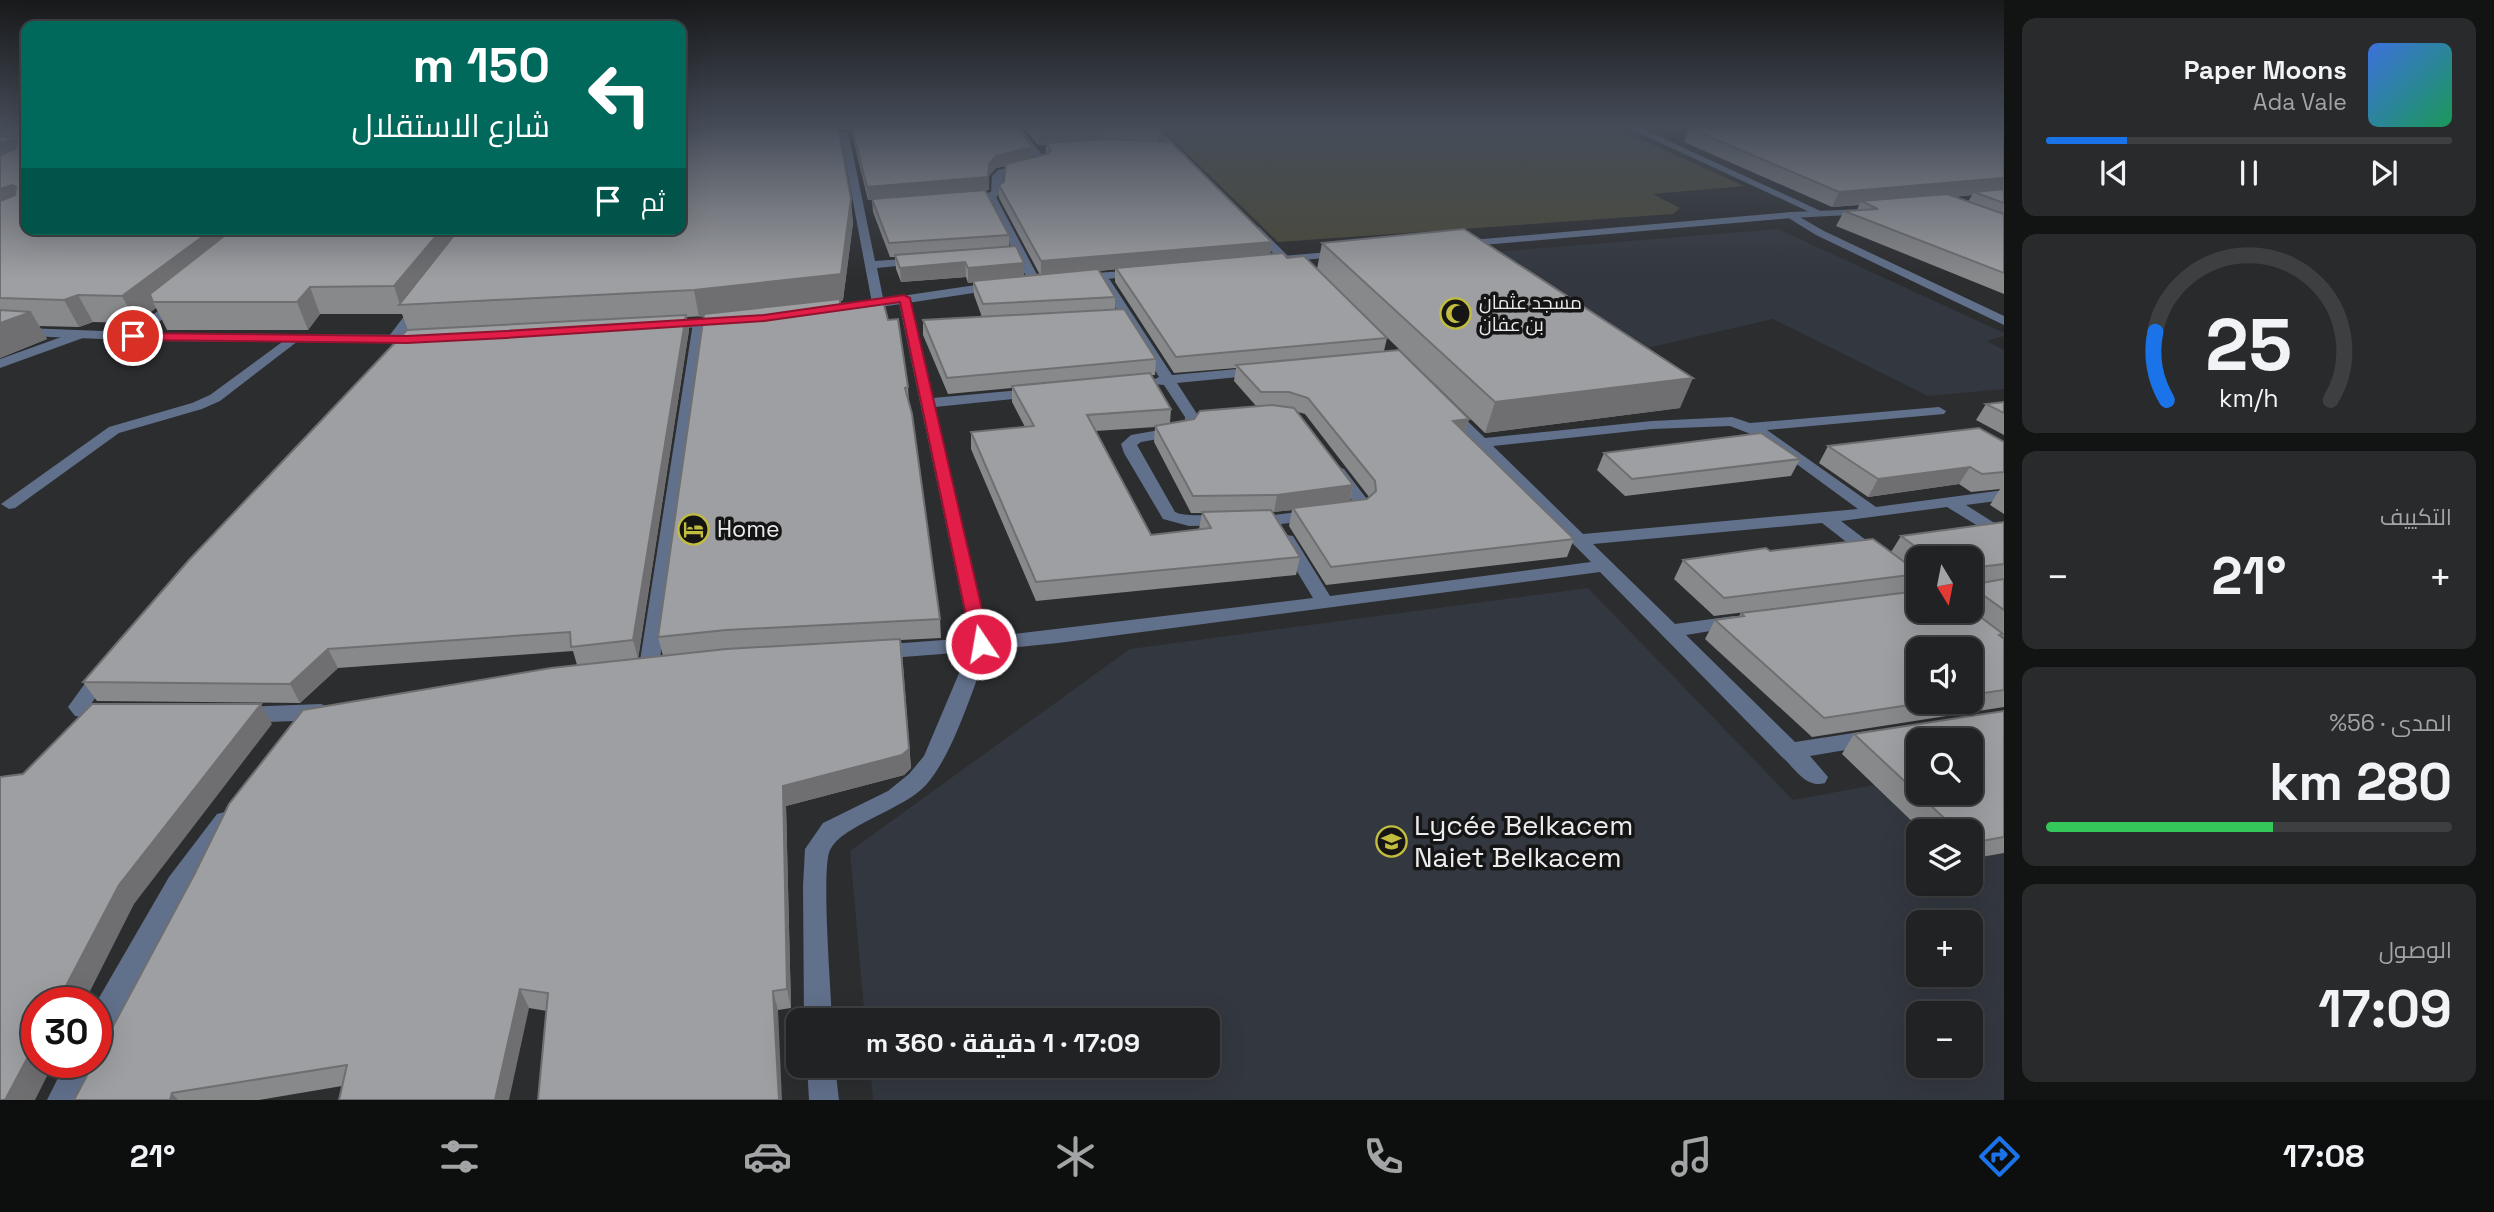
<!DOCTYPE html>
<html lang="ar">
<head>
<meta charset="utf-8">
<style>
  body { margin:0; font-family:"Space Grotesk",Cairo,sans-serif; background:#292a2b; color:#f1f3f6; direction:rtl; height:100vh; display:flex; flex-direction:column; font-size:26px; white-space:nowrap }
  * { box-sizing:border-box; margin:0 }
  p { font-size:23px; color:#a2a4a6 }
  .icon { flex:none; width:38px; height:38px; fill:none; stroke:currentColor; stroke-width:2; stroke-linecap:round; stroke-linejoin:round }
  .map { position:relative; flex:1; overflow:hidden; direction:ltr }
  .drawer { display:flex; flex-direction:column; gap:18px; padding:18px; background:#121313; width:490px }
  .drawer>* { flex:none }
  .guide { position:absolute; left:21px; top:21px; width:665px; height:214px; border-radius:14px; box-shadow:0 7px 28px #0002,0 0 0 2px #3e3f41; direction:rtl; background:#00695c; color:#fff; overflow:hidden }
  .needle { width:46px; rotate:170deg }
  .tools { position:absolute; left:1906px; top:546px; display:grid; gap:14px }
  .tools a { display:grid; place-items:center; width:77px; height:77px; border-radius:14px; background:#212223; box-shadow:0 7px 28px #0002,0 0 0 2px #3e3f41; font-size:35px }
  .speed { position:absolute; left:21px; top:987px; display:flex; gap:14px; font-size:35px; font-weight:700; text-align:center }
  .speed>* { display:grid; place-content:center; width:91px; height:91px; border-radius:50%; background:#212223; box-shadow:0 7px 28px #0002,0 0 0 2px #3e3f41; line-height:1 }
  .speed .limit { border:10px solid #d22; background:#fff; color:#111 }
  .pin { position:absolute; display:grid; place-items:center; width:60px; height:60px; color:#fff; margin:-30px; border:4px solid #fff; border-radius:50%; box-shadow:0 2px 7px #0007 }
  .me { position:absolute; width:77px; margin:-38px; rotate:348deg; stroke-linejoin:round; filter:drop-shadow(0 0 5px #0008) }
  .turn { display:flex; align-items:center; gap:24px; height:147px; padding:0 21px; font-size:32px }
  .turn .icon { width:91px; height:91px; stroke-width:2.5 }
  .turn b { display:block; font-size:49px; line-height:60px }
  .then { display:flex; align-items:center; height:66px; padding:0 21px; background:#0003; gap:14px; font-size:26px }
  .big { font-size:52px; font-weight:700; line-height:1.1 }
  .drawer .card { flex:1; display:flex; flex-direction:column; justify-content:center; gap:10px; min-width:0; padding:0 24px; border-radius:14px; background:#292a2b }
  .drawer .dial { align-items:center; gap:0 }
  .dial svg { height:182px; overflow:visible; fill:none; stroke:#3e3f41; stroke-width:7; stroke-linecap:round; text-anchor:middle }
  .dial text { fill:#f1f3f6; stroke:none }
  .song { display:flex; align-items:center; gap:21px }
  .cover { width:84px; height:84px; border-radius:10px; background:linear-gradient(135deg,hsl(220 70% 55%),hsl(150 70% 35%)) }
  .played { height:7px; border-radius:4px; background:linear-gradient(90deg,#1a73e8 20%,#3e3f41 20%) }
  .keys { display:flex; justify-content:space-around; direction:ltr }
  .heat { display:flex; justify-content:space-between; align-items:center; font-size:38px; direction:ltr }
  .charge { height:10px; border-radius:5px; background:linear-gradient(90deg,#34c759 56%,#3e3f41 0) }
  .trip { position:absolute; left:786px; top:1008px; width:434px; height:70px; border-radius:14px; background:#212223; box-shadow:0 7px 28px #0002,0 0 0 2px #3e3f41; font-weight:700; line-height:70px; text-align:center; direction:rtl }
  .tabs { display:flex; height:112px; justify-content:space-around; align-items:center; background:#0d0e0e; color:#a2a4a6 }
  .tabs .icon { width:49px; height:49px }
  .tabs .active { color:#1a73e8 }
  .tabs b { font-size:32px; color:#f1f3f6 }
  main { display:flex; flex:1; min-height:0 }
  .map>svg:first-child { display:block }
</style>
</head>
<body>
<main>
<section class="drawer">
<div class="card">
<div class="song"><i class="cover"></i><div><b>Paper Moons</b><p>Ada Vale</p></div></div>
<div class="played"></div>
<div class="keys"><svg class="icon" aria-label="previous" viewBox="0 0 24 24"><path d="M18 5L8 12l10 7zM5 5v14"/></svg><svg class="icon" aria-label="pause" viewBox="0 0 24 24"><path d="M8 5v14M16 5v14"/></svg><svg class="icon" aria-label="next" viewBox="0 0 24 24"><path d="M6 5l10 7-10 7zM19 5v14"/></svg></div>
</div>
<div class="card dial"><svg viewBox="0 0 100 80">
<path d="M14 69A42 42 0 1 1 86 69"/>
<path d="M14 69A42 42 0 0 1 9 39" stroke="#1a73e8"/>
<text x="50" y="56" font-size="32" font-weight="700">25</text>
<text x="50" y="72" font-size="11">km/h</text>
</svg></div>
<div class="card"><p>التكييف</p>
<div class="heat"><a>−</a><b class="big">21°</b><a>+</a></div>
</div>
<div class="card"><p>المدى · 56%</p><b class="big">280 km</b><div class="charge"></div></div>
<div class="card"><p>الوصول</p><b class="big">17:09</b></div>
</section>
<div class="map">
<svg width="2004" height="1100" viewBox="0 0 2004 1100">
  <rect width="100%" height="100%" fill="#2c2d2f"/>
  <!-- built -->
  <g fill="#33373f" fill-rule="evenodd">
    <polygon points="1778,229 2004,333 2004,336 1987,341 2004,350 2004,389 1928,396 1773,319 1604,358 1457,255"/>
    <path d="M1588 588 1793 800 1874 785 1922 831H1918V884H1970L1971 859 2004 853V1100H873L870 1066H1208V1020H865L850 851 1130 649ZM1918 922H1970V975H1918ZM1918 1013H1970V1066H1918Z"/>
  </g>
  <!-- green -->
  <polygon fill="#4a4a38" points="1158,125 1619,125 1626,128 1620,130 1744,186 1653,194 1680,208 1673,214 1278,242"/>
  <g fill="none" stroke-linecap="round" stroke-linejoin="round">
    <!-- minor -->
    <g fill="#61708b" fill-rule="evenodd">
      <polygon points="1009,125 1018,125 1048,162 1004,174 1001,194 996,197 1041,282 1035,286 1029,282 986,199 965,202 960,199 991,192 992,176 998,170 1037,161"/>
      <polygon points="1146,125 1155,125 1186,155 1186,159 1180,159"/>
      <polygon points="1622,125 1634,125 1825,213 1816,215"/>
      <polygon points="845,132 849,135 875,261 917,258 923,261 917,264 877,268 884,303 878,307 872,303 841,138 816,139 812,136 816,133"/>
      <polygon points="1791,212 1824,231 2004,316 2004,325 1816,235 1787,217 1786,215"/>
      <polygon points="1251,227 1259,227 1289,257 1289,261 1281,261 1251,231"/>
      <path d="M1104 276 1110 280 1172 375 1259 367 1266 371 1259 375 1177 383 1199 417 1200 424 1192 433 1141 442 1137 445 1175 512C1192 520 1221 509 1233 521L1231 525 1189 526 1163 519 1124 453 1121 444 1131 435 1182 426 1185 423V417L1164 385 1153 384 1151 381 1159 377 1098 280Z"/>
      <path d="M904 294 910 298 933 398 1033 389 1040 393 1033 397 935 407 989 637 1313 598 1278 540 1287 535 1293 536 1330 596 1591 562 1446 416 1444 413 1446 410H1456L1485 438 1652 421 1732 417 1750 423 1939 407 1946 411 1944 414 1767 430 1876 507 2004 490V500L1966 505 2004 529V542L1947 507 1841 521 1879 550 1882 554 1873 559 1867 558 1822 523 1593 544 1675 624 1734 616 1741 618 1744 622 1741 626 1686 635 1795 742 1873 730 1881 732 1884 738 1881 744 1810 756 1828 777 1825 783C1806 789 1795 768 1782 757L1600 572 1058 643 988 650C972 690 954 753 926 785 903 810 842 825 830 850 821 868 831 991 832 1020H804L803 886 805 849 823 823 888 791 909 774 924 756 968 652 877 659 870 657 867 652 870 647 877 645 970 638 898 298ZM1730 426 1761 438 1858 509 1583 534 1493 446 1652 429Z"/>
      <polygon points="177,297 183,301 181,304 138,339 128,339 128,333"/>
      <polygon points="419,301 425,305 399,342 389,342 389,336 415,302"/>
      <polygon points="699,319 705,323 659,667 656,672 642,672 639,667 693,323"/>
      <polygon points="78,331 83,332 83,338 0,368 0,359"/>
      <polygon points="293,334 300,338 298,341 220,401 202,409 119,433 15,508 9,509 1,504 109,427 192,403 210,395"/>
      <polygon points="1338,467 1344,469 1370,503 1368,511 1347,516 1339,511 1354,503 1330,472"/>
      <polygon points="1313,510 1321,515 1319,519 1274,525 1266,520 1274,515"/>
      <polygon points="103,666 110,668 113,673 91,704 115,707 118,712 115,717 108,720 75,716 68,707 96,668"/>
      <polygon points="321,704 328,707 331,712 328,717 321,720 244,723 237,720 234,715 237,710 244,707"/>
      <polygon points="225,812 233,814 237,821 233,828 187,891 106,1039 96,1043 96,1003 169,877 217,814"/>
      <polygon points="66,1062 95,1062 77,1100 47,1100"/>
      <polygon points="807,1066 835,1066 839,1100 809,1100"/>
    </g>
    <!-- tertiary -->
    <g fill="#61708b" fill-rule="evenodd">
      <polygon points="1865,209 1869,210 1869,214 1791,218 1460,247 1454,244 1460,241 1791,212"/>
      <polygon points="1341,251 1345,252 1345,256 1282,262 1276,259 1282,256"/>
      <polygon points="1139,270 1143,271 1143,275 1080,282 1074,278 1080,274"/>
      <polygon points="996,282 1002,286 1000,289 861,310 855,306 861,302"/>
      <polygon points="726,317 732,321 730,324 666,330 660,326 666,322"/>
      <polygon points="0,327 154,333 422,335 429,339 422,343 154,341 0,335"/>
    </g>
  </g>
  <!-- wall -->
  <g fill="#88898b" fill-rule="evenodd">
    <path d="M0 125H26V229H681V125H1015L1032 158 1046 155V145H1038L1024 128V125H1160L1159 141 1272 242 1270 255 1287 258 1387 338 1384 351 1469 419 1465 432 1574 539 1567 557 1326 585 1289 526 1292 510 1272 512 1300 557 1296 575 1036 601 971 449V432L1025 427 1012 402V388L948 394 923 335V320L982 317 974 295 973 282 968 283 966 277 901 282 896 269 895 257H890L873 212 872 200H868L853 139 852 129 839 130 853 223 843 300 841 301V304L888 320 908 387 909 403 940 619 941 638 901 640 911 768 904 775 786 806 791 1008 778 1010 547 1011 529 1008 342 1086 259 1100H74L577 665 573 651 338 668 300 703 97 701 83 682 408 330 402 314H320L308 330H167L156 308 136 323 93 322 79 327 39 326 47 339 0 358ZM1006 166 1004 182 999 185V198L1040 275 1024 276V263L1009 246V235L980 190H989V176L996 168ZM1115 269V282L1174 373 1236 368 1234 381 1257 407 1170 423 1171 409 1151 375H1155L1156 359 1115 309V297L1099 271ZM704 316 658 637 663 656 638 659 689 330 687 317ZM1298 412 1305 414 1369 497 1367 499 1350 501 1353 485ZM1155 427 1154 442 1191 513H1202L1199 529 1151 535 1096 431Z"/>
    <path d="M2004 125V294L1836 226 1844 211 1857 210 1859 205 1832 207 1684 142 1689 128ZM1972 195 1968 202 1955 197Z"/>
    <polygon points="1322,243 1680,408 1485,433 1317,269"/>
    <polygon points="2004,402 2004,435 1976,420 1986,404"/>
    <polygon points="2004,442 2004,514 1990,505 2000,489 1971,492 1959,484 1868,497 1819,463 1828,446"/>
    <polygon points="1604,453 1800,459 1791,476 1625,496 1597,470"/>
    <path d="M2004 522V638L2002 636 2001 637 2004 639V707L1812 737 1705 639 1715 620 1739 616 1741 613 1970 611V558H1918V577L1908 592 1714 616 1674 579 1683 560 1770 551 1891 552 1901 536ZM1970 649V702H1918Z"/>
    <polygon points="2004,711 2004,853 1970,859 1970,831 1922,831 1842,754 1854,734"/>
  </g>
  <!-- shaded-wall -->
  <g fill="#6f6f71">
    <polygon points="681,125 759,125 681,142"/>
    <polygon points="1038,125 1106,125 1105,139 1038,145"/>
    <polygon points="13,139 25,161 0,171 0,144"/>
    <polygon points="1033,147 1032,159 996,168 989,176 989,190 868,200 867,187 989,164 996,156"/>
    <polygon points="2004,178 2004,192 1974,192 1972,195 1868,204 1861,201 1859,205 1832,207 1839,192"/>
    <polygon points="12,185 25,209 0,217 0,189"/>
    <polygon points="851,199 853,223 843,300 841,301 841,319 840,301 699,317 694,290"/>
    <polygon points="213,229 256,229 153,302 156,308 136,323 122,296"/>
    <polygon points="442,229 470,229 400,305 394,286"/>
    <polygon points="1272,242 1270,256 1041,276 1041,261"/>
    <polygon points="965,262 966,277 901,282 900,268"/>
    <polygon points="1024,263 1024,277 968,283 968,268"/>
    <polygon points="310,287 320,314 308,330 297,302"/>
    <polygon points="78,295 93,322 79,327 64,300"/>
    <polygon points="31,312 47,339 0,358 0,323"/>
    <polygon points="686,315 689,330 638,659 633,640"/>
    <polygon points="1693,378 1680,408 1485,433 1495,402"/>
    <polygon points="1469,419 1464,435 1453,421"/>
    <polygon points="1970,467 1959,484 1868,497 1878,479"/>
    <polygon points="1353,485 1349,503 1293,508 1292,510 1274,512 1277,495"/>
    <polygon points="328,649 338,668 300,703 290,684"/>
    <polygon points="261,704 272,724 134,904 84,1003 57,1003 119,885"/>
    <polygon points="909,749 911,768 904,775 786,806 791,1008 787,989 783,786"/>
    <polygon points="520,989 529,1008 509,1100 495,1100"/>
    <polygon points="773,991 778,1010 782,1100 779,1100"/>
    <polygon points="37,1040 37,1062 54,1062 35,1100 5,1100"/>
    <polygon points="172,1093 178,1100 170,1100"/>
  </g>
  <!-- building -->
  <g fill="#9e9fa2" stroke="#6f6f71" stroke-width="2" fill-rule="evenodd">
    <polygon points="0,125 26,125 26,229 213,229 122,296 78,295 64,300 0,298 0,201 15,195 16,187 12,185 0,189 0,155 15,149 17,141 13,139 0,144 0,137 16,137 17,130 15,127 0,127"/>
    <polygon points="757,125 838,125 851,199 841,274 694,290 399,305 459,229 681,229 681,131"/>
    <polygon points="898,125 1015,125 1033,147 996,156 989,164 988,177 867,187 852,128"/>
    <polygon points="1732,125 2004,125 2004,178 1839,192 1689,128"/>
    <polygon points="1107,139 1171,142 1272,242 1041,261 999,185 1004,182 1006,164 1047,154 1051,150 1046,143"/>
    <polygon points="2004,189 2004,203 1974,192"/>
    <polygon points="985,190 1009,235 889,243 872,199"/>
    <polygon points="1947,194 2004,214 2004,273 1844,211 1878,209 1861,201"/>
    <polygon points="233,229 442,229 394,286 310,287 297,302 153,302 150,294"/>
    <polygon points="1464,229 1693,378 1495,402 1322,243"/>
    <polygon points="1016,246 1024,263 968,268 965,262 900,268 895,255"/>
    <polygon points="1283,253 1287,258 1304,256 1387,338 1176,357 1116,268"/>
    <polygon points="1098,269 1115,297 983,304 973,281"/>
    <polygon points="840,299 840,304 883,301 888,320 898,319 908,387 905,388 912,414 940,619 726,630 658,637 704,314"/>
    <polygon points="1124,309 1156,359 947,378 923,320"/>
    <polygon points="0,310 31,312 0,323"/>
    <polygon points="686,315 633,640 571,647 570,632 328,649 290,684 83,682 189,560 407,330"/>
    <polygon points="1399,350 1469,419 1453,421 1574,539 1331,567 1293,508 1367,499 1376,491 1375,481 1308,398 1289,392 1261,392 1236,365"/>
    <polygon points="1150,373 1171,409 1087,415 1151,535 1211,528 1202,512 1271,510 1300,557 1036,582 971,432 1034,426 1012,386"/>
    <polygon points="2004,402 2004,413 1986,404"/>
    <polygon points="1272,405 1294,408 1353,485 1277,495 1193,496 1155,426 1194,419 1200,411"/>
    <polygon points="1979,428 2004,442 2004,472 1982,474 1970,467 1878,479 1828,446"/>
    <polygon points="1761,433 1800,459 1632,479 1604,453"/>
    <polygon points="2004,522 2004,564 1980,567 1981,583 2004,579 2004,610 1976,590 1970,590 1970,558 1931,558 1901,536"/>
    <polygon points="1873,539 1918,572 1918,574 1724,598 1683,560 1766,548 1770,551"/>
    <polygon points="1918,591 1918,611 1970,611 1970,609 2003,634 1999,635 2004,639 2004,690 1970,695 1970,649 1918,649 1918,702 1929,702 1824,718 1715,620 1744,616 1741,613"/>
    <polygon points="900,639 909,749 902,755 783,786 787,989 773,991 779,1100 538,1100 548,993 520,989 495,1100 339,1100 347,1065 172,1093 170,1100 74,1100 94,1062 96,1062 96,1058 194,875 229,804 303,710 551,668 726,649"/>
    <polygon points="92,704 261,704 119,885 57,1003 37,1003 37,1040 5,1100 0,1100 0,777 23,774"/>
    <path d="M2004 711V837L1970 843V831H1958L1854 734ZM1918 740H1970V793H1918Z"/>
  </g>
  <!-- sky -->
  <linearGradient id="sky" x2="0" y2="1"><stop stop-color="#18191a"/><stop offset="0.45" stop-color="#454c58"/><stop offset="1" stop-color="#454c58" stop-opacity="0"/></linearGradient>
  <rect width="2004" height="279" fill="url(#sky)"/>
  <!-- route -->
  <polygon fill="#e11d48" stroke="#92132f" stroke-width="2" points="904,295 910,298 990,644 981,650 972,644 900,302 764,321 506,338 407,343 133,340 127,336 133,333 407,336 506,331 764,315"/>
  <!-- icons -->
  <defs>
    <symbol id="mosque-ring" viewBox="-11 -11 22 22"><circle r="9.5" fill="#151516" stroke="#c2bd3f" stroke-width="1.5"/><path d="M3.5-4.9A6 6 0 1 0 3.5 4.9A5 5 0 1 1 3.5-4.9Z" fill="#c2bd3f"/></symbol>
    <symbol id="hotel-ring" viewBox="-11 -11 22 22"><circle r="9.5" fill="#151516" stroke="#c2bd3f" stroke-width="1.5"/><path d="M-6-4.5h1.5V1H6V5H4.5V3h-9V5H-6ZM-4 0a1.8 1.8 0 1 1 3.6 0ZM.5 0V-2.5h3Q6-2.5 6 0Z" fill="#c2bd3f"/></symbol>
    <symbol id="school-ring" viewBox="-11 -11 22 22"><circle r="9.5" fill="#151516" stroke="#c2bd3f" stroke-width="1.5"/><path d="M0-5L7-2L0 1L-7-2ZM-4 1L0 2.5L4 1V4Q0 6-4 4Z" fill="#c2bd3f"/></symbol>
  </defs>
  <g fill-rule="evenodd">
    <use href="#mosque-ring" x="1438" y="296" width="35" height="35"/>
    <use href="#hotel-ring" x="676" y="512" width="35" height="35"/>
    <use href="#school-ring" x="1374" y="824" width="35" height="35"/>
  </g>
  <g text-anchor="middle" stroke-width="7" stroke-linejoin="round" paint-order="stroke">
    <!-- far-poi labels -->
    <g font-size="19" fill="#ececee" stroke="#151516" text-anchor="start">
      <text x="1479" y="309">مسجد عثمان<tspan x="1479" dy="22">بن عفان</tspan></text>
    </g>
    <!-- poi labels -->
    <g font-size="23" fill="#ececee" stroke="#151516" text-anchor="start">
      <text x="717" y="537">Home</text>
    </g>
    <!-- near-poi labels -->
    <g font-size="28" fill="#ececee" stroke="#151516" text-anchor="start">
      <text x="1414" y="835">Lycée Belkacem<tspan x="1414" dy="32">Naiet Belkacem</tspan></text>
    </g>
  </g>
</svg>
<div class="tools">
<a><svg class="needle" viewBox="-14 -14 28 28"><path d="M0-13l5 13h-10z" fill="#e53935"/><path d="M0 13l5-13h-10z" fill="#a2a4a6"/></svg></a>
<a><svg class="icon" aria-label="sound" viewBox="0 0 24 24"><path d="M4 9h4l5-4v14l-5-4H4zM17 9q2 3 0 6"/></svg></a>
<a><svg class="icon" aria-label="search" viewBox="0 0 24 24"><circle cx="10" cy="10" r="6"/><path d="M15 15l6 6"/></svg></a>
<a><svg class="icon" aria-label="layers" viewBox="0 0 24 24"><path d="M12 4l9 5-9 5-9-5zM3 14l9 5 9-5"/></svg></a>
<a>+</a>
<a>−</a>
</div>
<div class="speed"><div class="limit">30</div></div>
<div class="pin" style="left:133px;top:336px;background:#d93025"><svg class="icon" aria-label="arrive" viewBox="0 0 24 24"><path d="M6 21V4h12l-3 4 3 4H6"/></svg></div>
<svg class="me" style="left:981px;top:644px" viewBox="-20 -20 40 40"><circle r="17" fill="#e11d48" stroke="#fff" stroke-width="3"/><path d="M0-11L8 9 0 5-8 9z" fill="#fff"/></svg>
<div class="trip">17:09 · 1 دقيقة · 360 m</div>
<div class="guide">
<div class="turn"><svg class="icon" aria-label="left" viewBox="0 0 24 24"><path d="M17 20v-9H6M10 6l-5 5 5 5"/></svg><div><b>150 m</b>شارع الاستقلال</div></div>
<div class="then">ثم<svg class="icon" aria-label="arrive" viewBox="0 0 24 24"><path d="M6 21V4h12l-3 4 3 4H6"/></svg></div>
</div>
</div>
</main>
<nav class="tabs">
<b>17:08</b>
<svg class="icon active" aria-label="directions" viewBox="0 0 24 24"><path d="M12 3l9 9-9 9-9-9zM9 14v-3h6M13 9l2 2-2 2"/></svg>
<svg class="icon" aria-label="music" viewBox="0 0 24 24"><path d="M9 18V5l10-2v13"/><circle cx="6" cy="18" r="3"/><circle cx="16" cy="16" r="3"/></svg>
<svg class="icon" aria-label="phone" viewBox="0 0 24 24"><path d="M5 4h4l2 5-3 2q2 4 5 5l2-3 5 2v4C11 20 4 13 5 4z"/></svg>
<svg class="icon" aria-label="climate" viewBox="0 0 24 24"><path d="M12 3v18M4 7l16 10M4 17L20 7"/></svg>
<svg class="icon" aria-label="car" viewBox="0 0 24 24"><path d="M5 17H2v-5l4-1 3-4h7l3 4 3 1v5h-3M9 17h6M6 11h13"/><circle cx="7" cy="17" r="2"/><circle cx="17" cy="17" r="2"/></svg>
<svg class="icon" aria-label="filters" viewBox="0 0 24 24"><path d="M4 7h16M4 17h16"/><circle cx="9" cy="7" r="2"/><circle cx="15" cy="17" r="2"/></svg>
<b>21°</b>
</nav>
</body>
</html>
